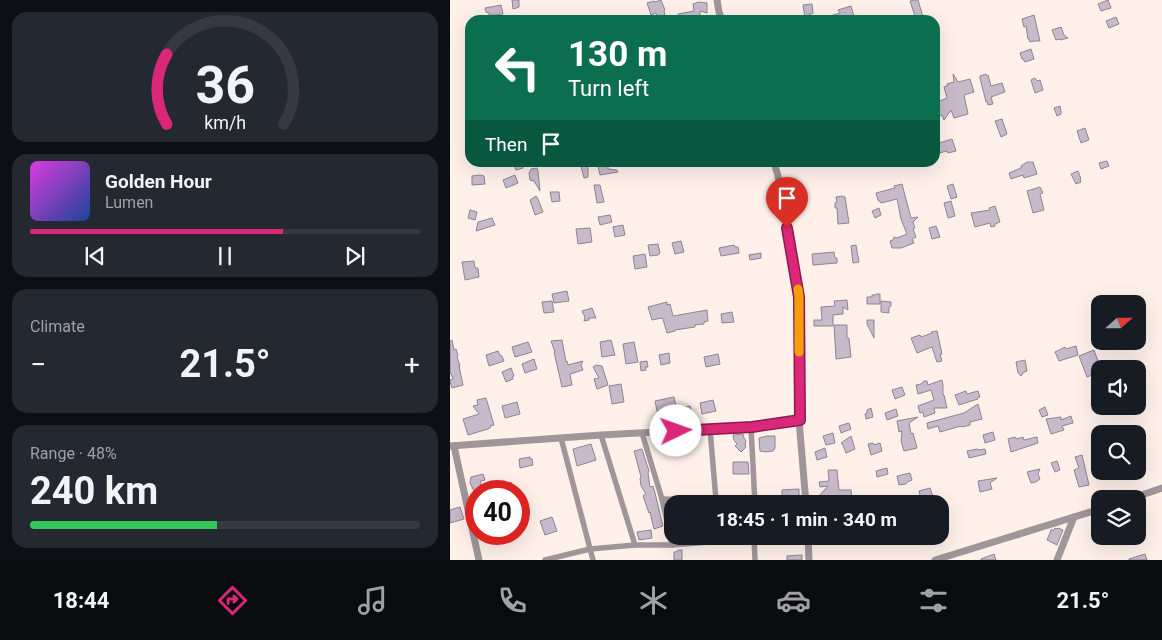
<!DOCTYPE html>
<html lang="en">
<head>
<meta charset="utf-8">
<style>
  body { margin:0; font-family:Roboto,sans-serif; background:#242831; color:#f1f3f6; height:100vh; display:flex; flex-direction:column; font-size:19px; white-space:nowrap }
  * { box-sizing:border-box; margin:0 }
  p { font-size:16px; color:#9ea1a6 }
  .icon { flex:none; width:28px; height:28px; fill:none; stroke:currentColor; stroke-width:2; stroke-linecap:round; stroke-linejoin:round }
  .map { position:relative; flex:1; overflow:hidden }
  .panel { display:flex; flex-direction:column; gap:12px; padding:12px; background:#0d0f14; width:450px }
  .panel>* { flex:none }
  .hud { position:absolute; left:15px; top:15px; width:475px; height:152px; border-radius:15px; box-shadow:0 5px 20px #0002; background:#0b6e4f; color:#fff; overflow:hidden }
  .needle { width:32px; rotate:69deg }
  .fabs { position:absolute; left:641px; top:295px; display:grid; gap:10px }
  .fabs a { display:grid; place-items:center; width:55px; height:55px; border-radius:10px; background:#171b24; box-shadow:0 5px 20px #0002; font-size:25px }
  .speed { position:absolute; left:15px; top:480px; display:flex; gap:10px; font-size:25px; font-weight:700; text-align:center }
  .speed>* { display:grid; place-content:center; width:65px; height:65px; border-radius:50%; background:#171b24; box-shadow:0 5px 20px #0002; line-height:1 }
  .speed .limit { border:8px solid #d22; background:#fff; color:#111 }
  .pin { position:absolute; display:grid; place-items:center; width:42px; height:42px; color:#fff; margin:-51px -21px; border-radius:50% 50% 50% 0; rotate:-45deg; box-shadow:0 0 5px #0007 }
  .pin .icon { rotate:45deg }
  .me { position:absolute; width:55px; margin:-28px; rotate:87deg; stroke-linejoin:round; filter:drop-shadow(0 0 4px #0008) }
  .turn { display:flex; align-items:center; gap:18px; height:105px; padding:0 20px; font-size:22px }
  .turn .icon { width:65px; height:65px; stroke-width:2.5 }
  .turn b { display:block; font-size:35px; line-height:42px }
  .then { display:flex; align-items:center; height:48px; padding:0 20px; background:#0003; gap:10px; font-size:19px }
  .big { font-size:38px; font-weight:700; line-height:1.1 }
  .panel .tile { flex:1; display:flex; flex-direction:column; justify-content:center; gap:8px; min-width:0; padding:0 18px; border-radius:15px; background:#242831 }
  .panel .dial { align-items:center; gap:0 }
  .dial svg { height:130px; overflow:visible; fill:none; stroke:#363941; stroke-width:7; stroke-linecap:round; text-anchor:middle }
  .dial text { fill:#f1f3f6; stroke:none }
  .song { display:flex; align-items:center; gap:15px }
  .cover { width:60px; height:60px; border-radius:8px; background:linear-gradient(135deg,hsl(300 70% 55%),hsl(220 70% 35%)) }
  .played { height:5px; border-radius:2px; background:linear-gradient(90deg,#db2777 65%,#363941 65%) }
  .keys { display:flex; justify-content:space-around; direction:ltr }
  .heat { display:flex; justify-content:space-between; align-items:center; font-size:28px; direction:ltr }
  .charge { height:8px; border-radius:4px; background:linear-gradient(90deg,#34c759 48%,#363941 0) }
  .trip { position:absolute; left:214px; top:495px; width:285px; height:50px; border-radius:15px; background:#171b24; box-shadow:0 5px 20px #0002; font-weight:700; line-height:50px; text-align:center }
  .menu { display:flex; height:80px; justify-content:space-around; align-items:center; background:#090b0e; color:#9ea1a6 }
  .menu .icon { width:35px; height:35px }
  .menu .on { color:#db2777 }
  .menu b { font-size:22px; color:#f1f3f6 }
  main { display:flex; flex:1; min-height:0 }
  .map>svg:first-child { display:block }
</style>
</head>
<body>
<main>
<section class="panel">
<div class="tile dial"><svg viewBox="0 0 100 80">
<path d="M14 69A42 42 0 1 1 86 69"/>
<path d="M14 69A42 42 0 0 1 14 26" stroke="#db2777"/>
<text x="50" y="56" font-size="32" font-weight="700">36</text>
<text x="50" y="72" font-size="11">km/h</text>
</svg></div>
<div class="tile">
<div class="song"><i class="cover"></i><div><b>Golden Hour</b><p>Lumen</p></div></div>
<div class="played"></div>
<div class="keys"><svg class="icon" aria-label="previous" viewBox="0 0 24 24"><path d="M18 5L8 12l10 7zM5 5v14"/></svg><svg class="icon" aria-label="pause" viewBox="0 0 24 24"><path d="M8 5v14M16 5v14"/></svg><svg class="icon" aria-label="next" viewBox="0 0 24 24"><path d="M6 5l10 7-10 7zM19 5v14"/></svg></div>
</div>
<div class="tile"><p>Climate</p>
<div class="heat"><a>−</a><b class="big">21.5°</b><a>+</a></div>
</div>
<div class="tile"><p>Range · 48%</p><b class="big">240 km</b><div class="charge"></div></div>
</section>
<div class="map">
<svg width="712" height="560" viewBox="0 0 712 560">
  <rect width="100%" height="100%" fill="#fff1ea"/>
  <!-- building -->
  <g fill="#c7bacb" stroke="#8f8393">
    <polygon points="62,0 69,0 69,7 63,9"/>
    <polygon points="211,0 215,10 214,11 216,20 208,20 206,13 201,15 197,3 204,1 205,2"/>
    <polygon points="465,0 468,0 473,17 466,19 460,1"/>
    <polygon points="658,0 661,8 651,11 648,4"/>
    <polygon points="249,2 257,3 257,13 250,11 250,16 242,16 243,20 229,20 228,14 244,11 243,4"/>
    <polygon points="362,4 363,13 355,17 353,5"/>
    <polygon points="51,5 53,14 45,15 39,15 39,13 36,12 35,8"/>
    <polygon points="401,6 405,20 370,20 370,19 390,13 388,10"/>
    <polygon points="584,15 590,41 584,41 580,42 579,39 578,39 576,26 574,27 572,19"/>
    <polygon points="666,17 669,24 659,28 656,21"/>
    <polygon points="611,27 614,35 618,38 610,40 609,39 606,40 602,30"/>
    <polygon points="581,49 584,59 575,62 573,59 572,59 570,53"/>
    <polygon points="503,74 508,82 520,79 524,92 514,95 518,114 504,118 501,110 494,120 492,115 487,117 485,112 485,103 497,98 494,87 497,86 497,84 504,82"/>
    <polygon points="536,74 537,76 538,75 541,86 552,83 555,92 541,97 543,104 538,105 537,101 536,102 530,78 530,76"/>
    <polygon points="585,78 587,81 590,80 593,90 585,93 581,80"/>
    <polygon points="610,106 611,111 611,114 607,116 604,108"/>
    <polygon points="552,119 557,134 551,137 545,121"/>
    <polygon points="635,128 639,140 631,143 627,131"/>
    <polygon points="485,134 486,134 489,143 502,139 506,151 498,153 497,151 485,154"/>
    <polygon points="657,161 659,166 651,169 649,163"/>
    <polygon points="63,162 71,162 73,168 66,170"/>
    <polygon points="130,162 135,162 138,168 138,177 134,178"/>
    <polygon points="147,162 155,162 158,165 158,169 167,170 168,172 150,175"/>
    <polygon points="577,162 583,162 587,174 574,178 573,175 561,179 559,173 571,168 571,166"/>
    <polygon points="87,168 88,171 90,191 84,181 80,180 79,173 81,169"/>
    <polygon points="628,171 631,179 630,179 631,182 626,184 621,174"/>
    <polygon points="30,175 34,176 35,184 22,185 22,176"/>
    <polygon points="65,175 68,183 56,188 53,180"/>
    <polygon points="452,184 461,218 468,217 463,222 465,228 463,229 466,237 462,239 464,243 451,248 442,248 440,241 443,240 444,237 447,238 457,234 451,219 447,199 431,203 428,200 426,193 445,188 444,186"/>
    <polygon points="503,184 507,197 501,199 497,186"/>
    <polygon points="144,185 150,185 154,202 147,203"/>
    <polygon points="590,187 593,193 590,194 594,210 583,213 577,191"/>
    <polygon points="100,192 109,192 110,201 102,202"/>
    <polygon points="86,196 88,199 93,212 85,215 80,200"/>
    <polygon points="392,196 395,197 399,223 388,224 387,208 385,208 385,203 387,202 386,197"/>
    <polygon points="501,201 505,216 498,218 494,203"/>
    <polygon points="545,206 550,222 545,224 545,226 541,227 540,223 525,227 521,213 540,210 539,208"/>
    <polygon points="429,208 431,215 425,218 422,211"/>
    <polygon points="20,210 27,212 25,220 18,218"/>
    <polygon points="160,215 162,222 150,225 148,217"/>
    <polygon points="42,218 45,225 26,231 28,222"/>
    <polygon points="173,225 175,235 165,237 163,227"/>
    <polygon points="486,226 490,237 482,239 479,228"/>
    <polygon points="140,228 142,242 128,244 126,229"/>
    <polygon points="231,241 234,252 225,254 222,243"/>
    <polygon points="208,244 210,253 208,255 200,256 198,245"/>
    <polygon points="284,245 285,247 288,247 289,253 271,256 269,248"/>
    <polygon points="406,245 409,262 403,263 401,246"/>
    <polygon points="384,252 385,258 387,258 387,263 363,265 362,254"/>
    <polygon points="311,253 311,258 300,260 299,255"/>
    <polygon points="195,254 197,267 185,269 183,256"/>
    <polygon points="24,261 25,268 28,268 29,277 15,280 12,262"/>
    <polygon points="117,291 119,301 104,303 102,294"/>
    <polygon points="426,294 430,294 430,304 417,304 417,297 422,297 422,295 425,295"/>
    <polygon points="397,300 398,310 393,307 393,314 383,315 383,326 364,326 364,320 372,320 371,307 385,306 384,301"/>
    <polygon points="102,301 104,312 94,313 92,302"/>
    <polygon points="431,301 441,302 441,306 439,307 439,313 431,312"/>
    <polygon points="217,302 217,305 220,304 223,316 257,310 258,321 254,322 254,324 245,325 245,327 225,330 225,331 217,333 213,319 212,318 202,320 198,307"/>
    <polygon points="142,308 146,318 139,318 139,320 134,321 135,317 132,311"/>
    <polygon points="282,312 284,322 272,323 271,314"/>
    <polygon points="417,320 424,320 424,338 417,324"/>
    <polygon points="384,325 397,325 397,338 399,338 401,357 386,359"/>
    <polygon points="487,331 492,354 490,354 492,361 487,362 482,347 467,353 461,338 470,335 471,337 482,333 481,332"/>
    <polygon points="2,340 4,350 6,349 8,356 7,357 10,366 9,366 13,385 2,388 0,382 0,380 3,379 0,372 0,341"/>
    <polygon points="112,340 116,362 117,361 118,365 133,361 131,365 133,370 120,374 122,385 112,387 104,352 105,352 101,341"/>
    <polygon points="161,340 165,355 152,357 150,342"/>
    <polygon points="78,342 82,352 65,357 62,347"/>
    <polygon points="184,342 188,362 176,364 173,344"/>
    <polygon points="626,346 628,355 609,361 605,352 615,347 616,349"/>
    <polygon points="644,350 650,367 650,372 637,377 629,356"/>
    <polygon points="48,351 50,355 52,356 54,361 39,366 36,355"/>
    <polygon points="219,353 220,363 211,365 209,355"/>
    <polygon points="268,354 270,364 256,367 254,357"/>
    <polygon points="84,359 87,369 75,373 72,364"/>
    <polygon points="575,360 577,371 574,372 571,376 568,373 566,362"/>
    <polygon points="197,361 198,367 195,367 196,370 191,371 190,362"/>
    <polygon points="146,365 152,366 158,385 147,389 144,379 149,378 143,367"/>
    <polygon points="61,368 64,376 62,377 63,379 56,382 52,372"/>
    <polygon points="492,380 493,386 493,395 494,395 497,408 484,408 485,413 474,417 473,412 470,413 468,406 484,400 481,390 468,394 466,385 471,384 474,381 477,381 478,385"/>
    <polygon points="171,384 174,402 162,404 159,386"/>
    <polygon points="452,387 455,395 445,399 442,390"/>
    <polygon points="516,391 517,394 528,391 530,397 527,398 528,399 509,405 505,395"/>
    <polygon points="224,397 226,407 216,410 216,413 208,415 205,401"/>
    <polygon points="36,398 44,425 40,426 41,427 38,429 18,435 13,419 29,414 23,406 28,405 27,400"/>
    <polygon points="263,400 266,411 252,414 250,403"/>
    <polygon points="67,402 70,414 55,418 52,406"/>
    <polygon points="528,404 532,419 520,422 520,425 512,427 511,426 490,432 488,426 478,429 477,423 514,413"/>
    <polygon points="240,406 242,416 231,418 229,408"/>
    <polygon points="595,407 598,415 592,417 589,410"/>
    <polygon points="421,408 423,417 416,419 415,414 417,413 417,410"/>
    <polygon points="446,409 448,416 437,420 435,413"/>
    <polygon points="621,416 623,423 612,426 614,430 601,434 596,419 611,417 611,420"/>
    <polygon points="468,417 459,423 461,434 463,433 467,448 454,451 451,441 452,431 449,432 447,421"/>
    <polygon points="399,423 401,429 391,433 389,426"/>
    <polygon points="543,432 545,440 535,443 533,435"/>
    <polygon points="383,433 385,443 376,445 373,436"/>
    <polygon points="293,434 294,438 296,441 295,445 296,447 291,452 285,446 287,444 284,440 283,435"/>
    <polygon points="317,436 325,436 325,448 323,451 316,452 310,451 309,438"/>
    <polygon points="401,436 405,449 396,453 393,445 391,443"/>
    <polygon points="565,437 566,439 573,437 574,440 587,437 588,443 561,452 558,439"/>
    <polygon points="423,443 424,445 430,443 432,451 421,455 418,444"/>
    <polygon points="141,444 146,460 127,466 123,449"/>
    <polygon points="375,448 377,457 367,460 365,452"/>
    <polygon points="192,449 199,471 198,473 200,487 203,486 205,493 213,526 204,529 200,512 199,513 193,496 196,494 191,486 190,478 191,477 184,451"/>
    <polygon points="527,449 529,450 535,449 536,454 519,458 517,451"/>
    <polygon points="632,455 639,485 629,487 624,470 629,468 625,457"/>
    <polygon points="80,457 80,459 82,459 83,465 70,468 69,459"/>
    <polygon points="607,461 610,470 605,472 601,463"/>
    <polygon points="283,462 298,462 299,474 283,474"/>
    <polygon points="437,468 438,474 427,477 426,471"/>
    <polygon points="590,469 588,474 590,479 586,482 581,483 577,472"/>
    <polygon points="378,470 387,470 389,490 401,490 402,498 389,498 389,501 371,504 370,499 368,497 378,486 370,487 369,482 379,481"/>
    <polygon points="460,473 462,480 457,482 456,484 449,485 447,476"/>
    <polygon points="33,474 35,480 31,481 30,488 24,491 20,483 21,477"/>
    <polygon points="547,478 540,483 542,489 530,492 528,481"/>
    <polygon points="61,482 62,487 46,491 45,487"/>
    <polygon points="480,488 485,502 472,504 469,491"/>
    <polygon points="349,489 349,495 348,495 349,504 340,504 339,495 332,496 332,490"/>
    <polygon points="10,507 14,519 0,523 0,510"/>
    <polygon points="102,517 107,531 95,535 90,521"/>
    <polygon points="605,528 607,529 608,528 613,530 607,545 597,540 601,530 604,530"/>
    <polygon points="201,530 202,538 189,540 187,532"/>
    <polygon points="228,550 232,550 232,560 224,560 224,552 226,552"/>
    <polygon points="544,554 546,560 531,560 531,559"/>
    <polygon points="695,554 697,560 679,560 679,559"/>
    <polygon points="352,555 352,560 337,560 337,556"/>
  </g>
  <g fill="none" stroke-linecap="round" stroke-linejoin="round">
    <!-- minor -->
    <g stroke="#a09699" stroke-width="5.5">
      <polyline points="301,427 305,504"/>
      <polyline points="260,429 266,500"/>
      <polyline points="192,433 212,499 222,545"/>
      <polyline points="151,435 185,545"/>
      <polyline points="111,438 143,560"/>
      <polyline points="212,499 305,501"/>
      <polyline points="304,537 305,560"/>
      <polyline points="95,560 140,549 185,545 222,545 337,536"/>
    </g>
    <!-- tertiary -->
    <g stroke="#a09699" stroke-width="7">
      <polyline points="267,0 269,12 272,20"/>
      <polyline points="324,162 328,176 349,297 349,420"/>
      <polyline points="0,446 151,435 301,427 349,420 356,504"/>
      <polyline points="4,446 29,560"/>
      <polyline points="680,499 712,488"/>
      <polyline points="358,536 359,560"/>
      <polyline points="485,560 650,509"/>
      <polyline points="607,560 624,517"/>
    </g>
  </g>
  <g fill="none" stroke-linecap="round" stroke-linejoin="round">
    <defs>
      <polyline id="route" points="226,431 302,427 350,420 349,297 337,228"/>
    </defs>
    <!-- route casing -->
    <use href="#route" stroke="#8e194d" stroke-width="12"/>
    <!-- route -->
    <use href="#route" stroke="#db2777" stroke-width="9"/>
    <!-- slow -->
    <polyline stroke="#f59e0b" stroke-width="9" points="348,289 349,297 349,352"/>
  </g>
</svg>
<div class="fabs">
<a><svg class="needle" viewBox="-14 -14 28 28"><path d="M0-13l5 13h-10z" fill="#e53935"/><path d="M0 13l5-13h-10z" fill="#9ea1a6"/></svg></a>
<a><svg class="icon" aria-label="sound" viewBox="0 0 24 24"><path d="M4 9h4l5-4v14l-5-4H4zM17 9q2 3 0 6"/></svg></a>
<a><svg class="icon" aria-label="search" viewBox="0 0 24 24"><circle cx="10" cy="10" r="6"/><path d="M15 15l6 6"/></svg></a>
<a><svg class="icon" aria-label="layers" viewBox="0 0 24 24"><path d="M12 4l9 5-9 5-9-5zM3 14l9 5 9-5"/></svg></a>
</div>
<div class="speed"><div class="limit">40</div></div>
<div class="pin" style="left:337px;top:228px;background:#d93025"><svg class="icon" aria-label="arrive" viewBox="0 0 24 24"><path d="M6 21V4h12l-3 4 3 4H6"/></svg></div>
<svg class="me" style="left:226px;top:431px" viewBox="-20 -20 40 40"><circle r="19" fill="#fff"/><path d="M0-13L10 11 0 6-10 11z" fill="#db2777"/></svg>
<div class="trip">18:45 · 1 min · 340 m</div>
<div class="hud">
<div class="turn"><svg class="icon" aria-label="left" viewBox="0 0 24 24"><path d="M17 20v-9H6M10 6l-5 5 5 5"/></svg><div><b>130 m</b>Turn left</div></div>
<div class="then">Then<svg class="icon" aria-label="arrive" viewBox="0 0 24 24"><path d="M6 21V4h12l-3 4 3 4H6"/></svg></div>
</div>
</div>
</main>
<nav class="menu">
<b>18:44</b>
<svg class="icon on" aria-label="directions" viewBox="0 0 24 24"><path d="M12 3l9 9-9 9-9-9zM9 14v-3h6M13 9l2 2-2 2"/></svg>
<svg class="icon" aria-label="music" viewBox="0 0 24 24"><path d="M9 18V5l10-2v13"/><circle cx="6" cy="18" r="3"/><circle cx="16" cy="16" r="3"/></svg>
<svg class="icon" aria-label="phone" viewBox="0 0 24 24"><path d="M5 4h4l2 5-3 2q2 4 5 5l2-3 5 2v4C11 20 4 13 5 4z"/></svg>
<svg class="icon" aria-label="climate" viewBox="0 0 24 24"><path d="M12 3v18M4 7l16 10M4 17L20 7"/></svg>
<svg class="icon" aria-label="car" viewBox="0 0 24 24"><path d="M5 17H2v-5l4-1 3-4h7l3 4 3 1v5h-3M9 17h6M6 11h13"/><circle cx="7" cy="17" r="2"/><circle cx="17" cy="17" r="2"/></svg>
<svg class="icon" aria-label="filters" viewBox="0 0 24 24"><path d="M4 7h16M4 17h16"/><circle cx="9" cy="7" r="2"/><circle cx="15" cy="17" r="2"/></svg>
<b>21.5°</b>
</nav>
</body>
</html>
